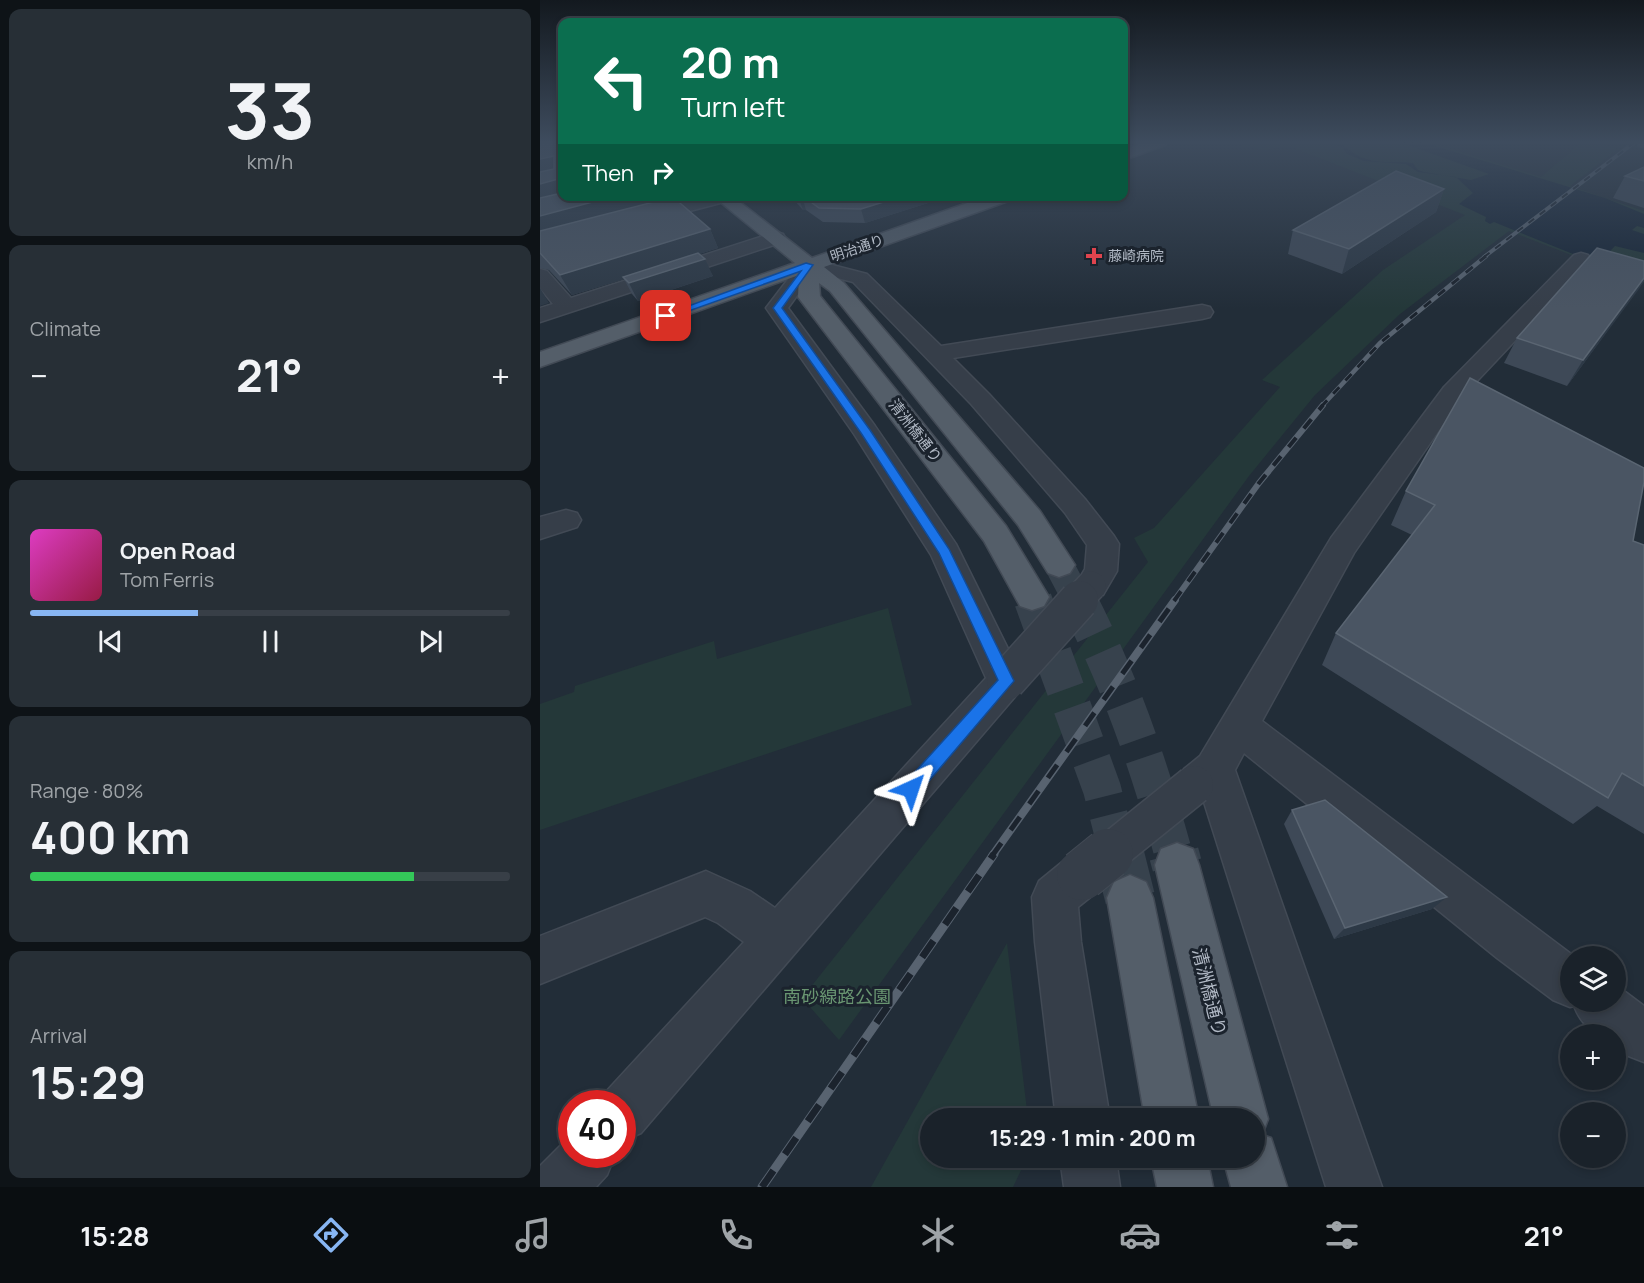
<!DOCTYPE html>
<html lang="en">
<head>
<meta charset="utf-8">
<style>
  body { margin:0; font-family:Manrope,"Noto Sans JP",sans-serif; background:#272f36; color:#f1f3f6; height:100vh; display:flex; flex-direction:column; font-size:22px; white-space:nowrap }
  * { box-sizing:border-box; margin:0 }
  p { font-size:20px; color:#9fa4a8 }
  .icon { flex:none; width:33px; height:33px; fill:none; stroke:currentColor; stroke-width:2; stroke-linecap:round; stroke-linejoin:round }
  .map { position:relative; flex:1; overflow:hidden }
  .details { display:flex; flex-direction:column; gap:9px; padding:9px; background:#0e1317; width:540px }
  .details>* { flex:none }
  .top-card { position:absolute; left:18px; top:18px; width:570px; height:183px; border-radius:12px; box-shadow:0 3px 9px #0003,0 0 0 2px #383f47; background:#0b6e4f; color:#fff; overflow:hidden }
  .tools { position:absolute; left:1020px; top:946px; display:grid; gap:12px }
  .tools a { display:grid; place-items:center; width:66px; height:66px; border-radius:50%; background:#1a222a; box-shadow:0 3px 9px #0003,0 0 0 2px #383f47; font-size:30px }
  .speed { position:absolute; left:18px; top:1090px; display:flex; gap:12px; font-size:30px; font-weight:700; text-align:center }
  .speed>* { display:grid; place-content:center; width:78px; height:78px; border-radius:50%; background:#1a222a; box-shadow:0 3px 9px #0003,0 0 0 2px #383f47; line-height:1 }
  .speed .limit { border:9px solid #d22; background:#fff; color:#111 }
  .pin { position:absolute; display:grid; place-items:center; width:51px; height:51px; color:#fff; margin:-26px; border-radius:12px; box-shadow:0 3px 9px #0006 }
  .me { position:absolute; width:66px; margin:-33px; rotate:42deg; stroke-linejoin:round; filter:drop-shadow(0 0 4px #0008) }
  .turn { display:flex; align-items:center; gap:21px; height:126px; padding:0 24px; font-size:27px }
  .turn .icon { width:78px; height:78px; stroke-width:2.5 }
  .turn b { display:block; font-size:42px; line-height:51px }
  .then { display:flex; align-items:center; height:57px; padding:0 24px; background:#0003; gap:12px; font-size:22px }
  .big { font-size:45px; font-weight:700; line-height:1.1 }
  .details .widget { flex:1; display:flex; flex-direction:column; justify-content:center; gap:9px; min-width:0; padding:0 21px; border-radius:12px; background:#272f36 }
  .details .dial { align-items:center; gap:0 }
  .dial b { font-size:78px; line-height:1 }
  .song { display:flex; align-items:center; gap:18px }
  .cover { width:72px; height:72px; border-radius:9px; background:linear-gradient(135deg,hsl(310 70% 55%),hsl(340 70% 35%)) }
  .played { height:6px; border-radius:3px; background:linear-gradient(90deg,#88b6f3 35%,#383f47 35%) }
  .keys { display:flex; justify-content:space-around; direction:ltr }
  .heat { display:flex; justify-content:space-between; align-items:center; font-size:33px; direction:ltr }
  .charge { height:9px; border-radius:4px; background:linear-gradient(90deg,#34c759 80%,#383f47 0) }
  .trip { position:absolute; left:380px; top:1108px; width:345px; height:60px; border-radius:30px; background:#1a222a; box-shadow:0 3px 9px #0003,0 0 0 2px #383f47; font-weight:700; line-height:60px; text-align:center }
  .tabs { display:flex; height:96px; justify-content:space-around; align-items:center; background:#0a0e11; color:#9fa4a8 }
  .tabs .icon { width:42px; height:42px }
  .tabs .active { color:#88b6f3 }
  .tabs b { font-size:27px; color:#f1f3f6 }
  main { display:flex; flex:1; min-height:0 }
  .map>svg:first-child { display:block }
</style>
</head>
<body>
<main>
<section class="details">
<div class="widget dial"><b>33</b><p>km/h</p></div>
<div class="widget"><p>Climate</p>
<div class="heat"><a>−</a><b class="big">21°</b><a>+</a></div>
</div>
<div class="widget">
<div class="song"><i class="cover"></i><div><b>Open Road</b><p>Tom Ferris</p></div></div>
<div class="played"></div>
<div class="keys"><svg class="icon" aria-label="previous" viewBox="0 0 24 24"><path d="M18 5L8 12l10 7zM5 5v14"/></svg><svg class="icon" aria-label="pause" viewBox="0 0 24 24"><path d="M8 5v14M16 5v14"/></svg><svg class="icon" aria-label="next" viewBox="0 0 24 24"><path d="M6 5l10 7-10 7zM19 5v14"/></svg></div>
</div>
<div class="widget"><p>Range · 80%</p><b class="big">400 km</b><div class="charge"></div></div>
<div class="widget"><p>Arrival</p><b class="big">15:29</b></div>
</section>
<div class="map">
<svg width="1104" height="1187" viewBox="0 0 1104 1187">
  <rect width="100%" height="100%" fill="#222d38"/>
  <!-- green -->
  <g fill="#243839">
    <polygon points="684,142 889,142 1001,177 1042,142 1053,142 1078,149 1030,186 1104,211 1104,283 969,231 860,314 775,395 709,476 299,1040 262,998 608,562 594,538 614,528 740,387 722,380 843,270 925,215 749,146 724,150"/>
    <polygon points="348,608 372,705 0,830 0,704 34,692 35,686 174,641 177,659"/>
    <polygon points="467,943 488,1119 390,1119 390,1158 487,1158 473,1187 331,1187"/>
  </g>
  <!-- water -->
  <path fill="#162435" d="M783 142C809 142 807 153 826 159 841 164 858 161 873 163L878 170 884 172 931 180 949 174 859 142H882L1065 198 1104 214V228L1097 226 1092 230 1104 234V253L1075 246 1065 256H1038L954 222 950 224 945 221 946 217 919 204 933 193 916 177 878 172 866 164 824 161 807 154 802 147Z"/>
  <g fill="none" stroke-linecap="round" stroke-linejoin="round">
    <!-- major-tunnel-far2 -->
    <g stroke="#37424d" stroke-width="29" stroke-dasharray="29 14" stroke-linecap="butt">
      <polyline points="519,565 538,601"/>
      <polyline points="492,597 494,601"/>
    </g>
    <!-- major-tunnel-far1 -->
    <g stroke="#37424d" stroke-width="38" stroke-dasharray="38 19" stroke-linecap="butt">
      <polyline points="493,600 562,789 579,856"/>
      <path d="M538 600C581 684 609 765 634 856"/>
    </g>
    <!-- major-tunnel -->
    <g stroke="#37424d" stroke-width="50" stroke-dasharray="50 25" stroke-linecap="butt">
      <polyline points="579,854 590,898"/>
      <polyline points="634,854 637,865"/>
    </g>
    <defs>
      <g id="minor">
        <polygon points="164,196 191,197 188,201 100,224 94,223 91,219 94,215"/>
        <polygon points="236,232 243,234 245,238 243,242 0,322 0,308 13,304 0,288 0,269 7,271 31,298"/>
        <path d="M1041 253 1048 255 1051 259 1048 263 922 397 814 553 722 721 1035 957H1030V1002H1076V985L1104 1006V1062L1086 1055 1076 1047V1035C1053 1035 1042 1026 1034 1006L1030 1007 1013 1000 957 958 704 753 695 770 842 1187H786L663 799 658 801 644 795 638 782 644 769 660 756 791 538 904 387 1034 255Z"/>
        <polygon points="269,259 327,274 401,346 662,305 670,307 673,312 670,317 662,319 413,358 449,394 545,499 574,536 579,544 577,571 563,595 551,598 539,595 535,586 545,569 547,545 525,513 431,404 313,282 274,272 248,308 335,426 416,544 484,681 479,692 101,1133 82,1141 82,1104 59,1104 63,1095 204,942 178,923 165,917 0,984 0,936 166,871 210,891 235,908 446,678 391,555 314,434 226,308 262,261"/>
        <polygon points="26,510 37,513 41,520 37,527 0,539 0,517"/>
        <polygon points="542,853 558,859 564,875 558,891 538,907 541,942 570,1119 516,1119 495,942 492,897 499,881 526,859"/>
        <polygon points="32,1134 32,1155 75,1155 67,1175 56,1187 0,1187 0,1166"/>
        <polygon points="520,1158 576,1158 580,1187 524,1187"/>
      </g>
      <g id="major">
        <polygon points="605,142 627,142 625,145 584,160 584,150"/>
        <polygon points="1097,142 1104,142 1104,147 1099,146"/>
        <polygon points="173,196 192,196 272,258 447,196 473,196 471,200 284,267 304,283 500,511 535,565 530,573 519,577 508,573 478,525 290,291 279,283 280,296 466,526 509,597 504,606 492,610 480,606 444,541 258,297 259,275 0,367 0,352 255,263"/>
        <polygon points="637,843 653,849 659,865 728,1119 722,1135 731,1138 747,1187 691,1187 683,1158 714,1158 714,1119 674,1119 615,865 621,849"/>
        <polygon points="590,875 606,882 613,898 659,1119 605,1119 567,898 574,882"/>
        <polygon points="611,1158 667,1158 673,1187 617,1187"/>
      </g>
    </defs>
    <!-- minor casing -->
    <use href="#minor" stroke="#424a55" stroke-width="3"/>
    <!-- major casing -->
    <use href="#major" stroke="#424a55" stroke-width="3"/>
    <!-- minor -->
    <use href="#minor" fill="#363e49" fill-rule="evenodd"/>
    <!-- major -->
    <use href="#major" fill="#545e69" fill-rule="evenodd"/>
    <defs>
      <polyline id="rail-far4" points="944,257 1095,142"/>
      <polyline id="rail-far3" points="781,407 840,343 946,256"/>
      <polyline id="rail-far2" points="634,601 719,483 783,405"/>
      <polyline id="rail-far1" points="452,856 635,600"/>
      <polyline id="rail" points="222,1187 454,854"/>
    </defs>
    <!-- rail-far4 casing -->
    <use href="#rail-far4" stroke="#586370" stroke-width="4"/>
    <!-- rail-far3 casing -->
    <use href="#rail-far3" stroke="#586370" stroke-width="4.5"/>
    <!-- rail-far2 casing -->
    <use href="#rail-far2" stroke="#586370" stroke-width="6"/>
    <!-- rail-far1 casing -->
    <use href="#rail-far1" stroke="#586370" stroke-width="8"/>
    <!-- rail casing -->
    <use href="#rail" stroke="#586370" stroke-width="9"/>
    <!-- rail-far4 -->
    <use href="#rail-far4" stroke="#1b232d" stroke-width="2" stroke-dasharray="7" stroke-linecap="butt"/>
    <!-- rail-far3 -->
    <use href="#rail-far3" stroke="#1b232d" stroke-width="3" stroke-dasharray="9" stroke-linecap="butt"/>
    <!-- rail-far2 -->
    <use href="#rail-far2" stroke="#1b232d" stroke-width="4" stroke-dasharray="12" stroke-linecap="butt"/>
    <!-- rail-far1 -->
    <use href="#rail-far1" stroke="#1b232d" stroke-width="5" stroke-dasharray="16" stroke-linecap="butt"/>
    <!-- rail -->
    <use href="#rail" stroke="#1b232d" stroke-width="7" stroke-dasharray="20" stroke-linecap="butt"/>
    <defs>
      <polyline id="minor-bridge-far2" points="537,601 551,586"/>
      <g id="minor-bridge-far1">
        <polyline points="466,681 539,600"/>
        <polyline points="566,856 654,785"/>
      </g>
      <polyline id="minor-bridge" points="542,875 568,854"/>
    </defs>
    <!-- minor-bridge-far2 casing -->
    <use href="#minor-bridge-far2" stroke="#424a55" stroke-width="32" stroke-linecap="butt"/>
    <!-- minor-bridge-far1 casing -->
    <use href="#minor-bridge-far1" stroke="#424a55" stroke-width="41" stroke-linecap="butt"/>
    <!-- minor-bridge casing -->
    <use href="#minor-bridge" stroke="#424a55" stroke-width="52" stroke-linecap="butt"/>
    <!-- minor-bridge-far2 -->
    <use href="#minor-bridge-far2" stroke="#363e49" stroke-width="29"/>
    <!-- minor-bridge-far1 -->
    <use href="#minor-bridge-far1" stroke="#363e49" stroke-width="38"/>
    <!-- minor-bridge -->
    <use href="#minor-bridge" stroke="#363e49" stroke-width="50"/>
  </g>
  <!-- wall -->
  <g fill="#3e4957">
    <polygon points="0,142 22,196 115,196 117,202 170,229 178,248 159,254 173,276 98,301 92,294 84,279 32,295 9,270 0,268"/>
    <polygon points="1104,167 1104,208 1073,198 1085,176"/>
    <polygon points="904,189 896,212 802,274 748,254 753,230"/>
    <polygon points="244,196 410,196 325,223 283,222 266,210 263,210 254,200 251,201"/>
    <polygon points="1104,261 1104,281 1027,386 964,363 977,338"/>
    <polygon points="866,491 1093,541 1104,545 1104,834 1057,806 1033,824 782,665 796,633 872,535 851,525"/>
    <polygon points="752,810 892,909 794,939 744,824"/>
  </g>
  <!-- shaded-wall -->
  <g fill="#2d3946">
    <polygon points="14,156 22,172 0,179 0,159"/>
    <polygon points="22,178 22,196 0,205 0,184"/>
    <polygon points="904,189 896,212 802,274 809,249"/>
    <polygon points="75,196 115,196 119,206 0,238 0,216"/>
    <polygon points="249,196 253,196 254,200 251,201"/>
    <polygon points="258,196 262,196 266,210 263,210"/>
    <polygon points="363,196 410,196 325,223 321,209"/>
    <polygon points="170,229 178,248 84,278 83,277 84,279 32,295 20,275"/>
    <polygon points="165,259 173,276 98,301 89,283"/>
    <polygon points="1104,278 1104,281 1099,289 1027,386 1043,360"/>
    <polygon points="0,288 9,303 0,306"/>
    <polygon points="907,897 892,909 794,939 805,928"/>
  </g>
  <!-- building -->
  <g fill="#4a5563" stroke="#5a6572" stroke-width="1.5">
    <polygon points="0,142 22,142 22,178 0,184 0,172 14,169 14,156 0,159"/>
    <polygon points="1104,167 1104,181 1085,176"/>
    <polygon points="856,171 904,189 809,249 753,230"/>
    <polygon points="22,193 22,196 75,196 0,216 0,198"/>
    <polygon points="263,196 363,196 321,209 279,208"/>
    <polygon points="133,197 170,229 20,275 0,253 0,231"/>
    <polygon points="1057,248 1104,261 1104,278 1043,360 977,338"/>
    <polygon points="158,253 165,259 89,283 83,277"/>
    <polygon points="930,378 1104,468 1104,482 1093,541 1104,545 1104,786 1082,773 1068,798 796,633 895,505 866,491"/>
    <polygon points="785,800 907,897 805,928 752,810"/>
  </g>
  <!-- sky -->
  <linearGradient id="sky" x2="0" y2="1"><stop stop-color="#13191f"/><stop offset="0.46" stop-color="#3e4c5e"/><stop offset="1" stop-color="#3e4c5e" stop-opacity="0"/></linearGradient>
  <rect width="1104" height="309" fill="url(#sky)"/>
  <!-- route -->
  <polygon fill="#1a73e8" stroke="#114b97" stroke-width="1.5" points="266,263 273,265 242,308 330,430 409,549 474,681 377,795 371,797 365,795 363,789 365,783 458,680 399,553 321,433 233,308 261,271 129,318 121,316"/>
  <!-- markers -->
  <path fill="#e0444e" stroke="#1b232d" stroke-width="2" d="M551 247h6v6h6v6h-6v6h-6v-6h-6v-6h6z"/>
  <g text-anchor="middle" stroke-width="6" stroke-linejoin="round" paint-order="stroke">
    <!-- far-street labels -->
    <g font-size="14" fill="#b1b9c5" stroke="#1b232d">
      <text transform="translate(317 248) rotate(-19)" y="5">明治通り</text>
    </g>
    <!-- far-poi labels -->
    <g font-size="14" fill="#b1b9c5" stroke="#1b232d" text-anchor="start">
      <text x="568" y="261">藤崎病院</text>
    </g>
    <!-- street labels -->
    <g font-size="15" fill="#b1b9c5" stroke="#1b232d">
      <text transform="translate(375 431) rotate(52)" y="5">清洲橋通り</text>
    </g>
    <!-- near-street labels -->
    <g font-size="18" fill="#b1b9c5" stroke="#1b232d">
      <text transform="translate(669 992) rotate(76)" y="6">清洲橋通り</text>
    </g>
    <!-- near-park labels -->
    <g font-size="18" fill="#699571" stroke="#1b232d">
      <text x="297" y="1003">南砂線路公園</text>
    </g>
  </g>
</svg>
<div class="tools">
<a><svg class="icon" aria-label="layers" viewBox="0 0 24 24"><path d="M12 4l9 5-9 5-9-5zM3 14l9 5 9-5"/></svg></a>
<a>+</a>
<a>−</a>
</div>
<div class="speed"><div class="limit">40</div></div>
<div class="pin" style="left:126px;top:316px;background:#d93025"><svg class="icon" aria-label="arrive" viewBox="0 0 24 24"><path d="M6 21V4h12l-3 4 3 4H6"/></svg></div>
<svg class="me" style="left:371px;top:789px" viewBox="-20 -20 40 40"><path d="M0-17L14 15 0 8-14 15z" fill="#1a73e8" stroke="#fff" stroke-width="4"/></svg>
<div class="trip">15:29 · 1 min · 200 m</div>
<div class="top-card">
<div class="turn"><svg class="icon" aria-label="left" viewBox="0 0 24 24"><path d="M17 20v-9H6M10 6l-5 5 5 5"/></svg><div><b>20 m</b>Turn left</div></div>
<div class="then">Then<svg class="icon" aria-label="right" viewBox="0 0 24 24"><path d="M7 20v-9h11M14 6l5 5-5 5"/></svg></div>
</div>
</div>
</main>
<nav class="tabs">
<b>15:28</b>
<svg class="icon active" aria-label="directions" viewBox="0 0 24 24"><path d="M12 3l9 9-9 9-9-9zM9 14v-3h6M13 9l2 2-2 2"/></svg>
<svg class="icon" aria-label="music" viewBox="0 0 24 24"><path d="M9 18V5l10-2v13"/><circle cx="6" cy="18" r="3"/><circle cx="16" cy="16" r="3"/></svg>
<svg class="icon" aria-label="phone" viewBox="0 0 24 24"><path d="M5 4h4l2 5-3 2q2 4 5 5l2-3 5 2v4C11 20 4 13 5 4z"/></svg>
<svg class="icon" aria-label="climate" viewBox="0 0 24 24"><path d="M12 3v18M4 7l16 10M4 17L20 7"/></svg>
<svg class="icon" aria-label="car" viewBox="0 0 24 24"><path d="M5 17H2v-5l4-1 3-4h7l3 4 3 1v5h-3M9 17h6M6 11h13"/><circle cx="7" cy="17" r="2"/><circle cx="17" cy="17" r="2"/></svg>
<svg class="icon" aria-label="filters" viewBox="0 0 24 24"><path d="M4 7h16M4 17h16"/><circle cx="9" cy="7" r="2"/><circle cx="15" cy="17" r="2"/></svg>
<b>21°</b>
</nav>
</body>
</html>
